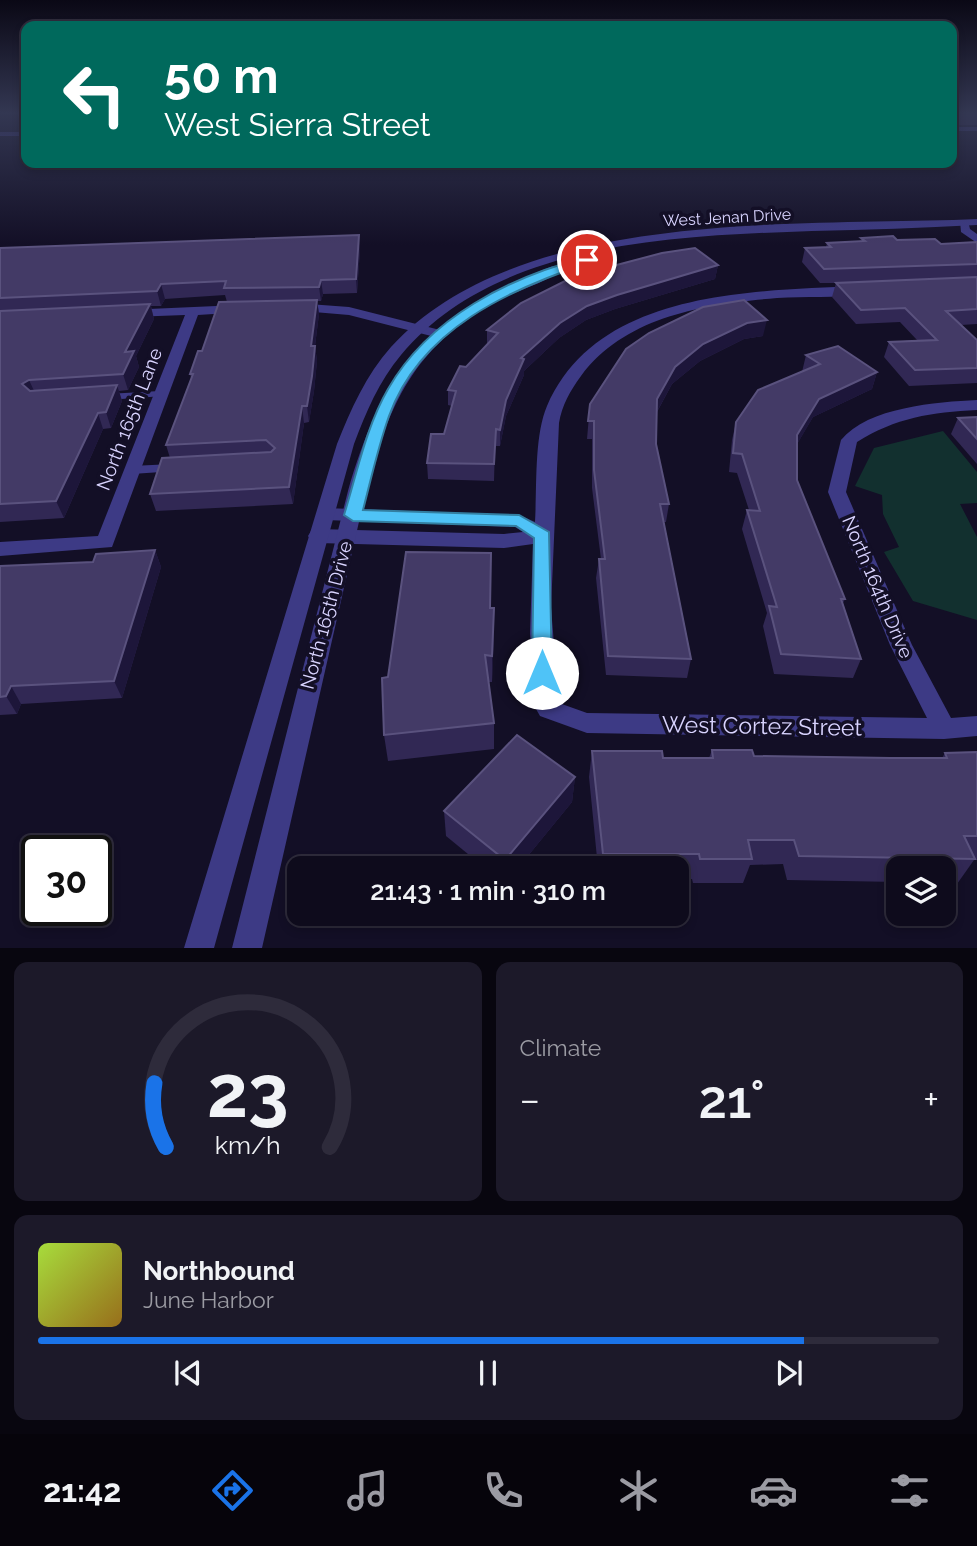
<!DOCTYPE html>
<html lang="en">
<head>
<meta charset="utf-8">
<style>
  body { margin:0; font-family:Raleway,sans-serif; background:#1c1929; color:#f1f3f6; height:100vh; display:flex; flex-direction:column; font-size:26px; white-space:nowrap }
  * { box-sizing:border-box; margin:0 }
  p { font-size:23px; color:#9b9ba3 }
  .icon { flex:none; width:38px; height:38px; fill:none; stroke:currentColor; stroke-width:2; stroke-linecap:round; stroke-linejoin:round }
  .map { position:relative; height:948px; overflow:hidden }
  .panel { display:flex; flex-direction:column; gap:14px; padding:14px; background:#08060f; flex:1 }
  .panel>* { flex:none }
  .top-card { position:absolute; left:21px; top:21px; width:936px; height:147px; border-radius:14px; box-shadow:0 4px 10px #0003,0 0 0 2px #2e2b3b; background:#00695c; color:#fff; overflow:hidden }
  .controls { position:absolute; left:886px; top:856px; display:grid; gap:14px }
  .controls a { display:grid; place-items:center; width:70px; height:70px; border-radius:14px; background:#0e0b1c; box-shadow:0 4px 10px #0003,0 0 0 2px #2e2b3b; font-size:35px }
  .speed { position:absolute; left:21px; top:835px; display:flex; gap:14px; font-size:35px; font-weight:700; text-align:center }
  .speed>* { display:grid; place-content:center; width:91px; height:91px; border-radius:50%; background:#0e0b1c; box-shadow:0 4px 10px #0003,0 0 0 2px #2e2b3b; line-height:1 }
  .speed .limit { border:4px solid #111; border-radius:10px; background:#fff; color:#111 }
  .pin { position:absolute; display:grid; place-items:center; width:60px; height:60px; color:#fff; margin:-30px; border:4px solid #fff; border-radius:50%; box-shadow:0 2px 7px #0007 }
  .me { position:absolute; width:77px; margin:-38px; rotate:0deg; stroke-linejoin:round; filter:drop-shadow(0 0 5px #0008) }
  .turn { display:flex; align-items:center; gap:24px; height:147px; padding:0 28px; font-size:32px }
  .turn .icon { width:91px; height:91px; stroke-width:2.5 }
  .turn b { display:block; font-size:49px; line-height:60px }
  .big { font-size:52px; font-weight:600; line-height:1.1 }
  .panel .card { flex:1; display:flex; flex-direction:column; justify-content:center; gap:10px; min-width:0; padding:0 24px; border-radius:14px; background:#1c1929 }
  .panel .dial { align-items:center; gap:0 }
  .dial svg { height:182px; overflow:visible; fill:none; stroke:#2e2b3b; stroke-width:7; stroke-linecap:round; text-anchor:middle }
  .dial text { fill:#f1f3f6; stroke:none }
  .song { display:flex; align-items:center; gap:21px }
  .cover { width:84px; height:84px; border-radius:10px; background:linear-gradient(135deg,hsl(80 70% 55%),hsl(40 70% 35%)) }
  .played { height:7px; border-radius:4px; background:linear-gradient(90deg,#1a73e8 85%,#2e2b3b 85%) }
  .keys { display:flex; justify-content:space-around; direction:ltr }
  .heat { display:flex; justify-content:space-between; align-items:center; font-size:38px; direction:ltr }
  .panel .tiles { flex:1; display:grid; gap:14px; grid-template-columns:1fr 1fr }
  .card:last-child { grid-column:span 2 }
  .trip { position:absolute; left:287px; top:856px; width:402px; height:70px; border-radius:14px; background:#0e0b1c; box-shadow:0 4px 10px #0003,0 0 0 2px #2e2b3b; font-weight:600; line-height:70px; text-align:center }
  .tabs { display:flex; height:112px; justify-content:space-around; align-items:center; background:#06040b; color:#9b9ba3 }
  .tabs .icon { width:49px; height:49px }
  .tabs .on { color:#1a73e8 }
  .tabs b { font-size:32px; color:#f1f3f6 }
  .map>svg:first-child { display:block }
</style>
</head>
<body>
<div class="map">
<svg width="977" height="948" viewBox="0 0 977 948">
  <rect width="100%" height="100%" fill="#130f26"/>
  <!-- green -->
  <polygon fill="#12302f" points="943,431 977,472 977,503 960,504 977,537 977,620 913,601 884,552 899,547 883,514 882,495 855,486 874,448"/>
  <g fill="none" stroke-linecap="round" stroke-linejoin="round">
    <!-- service -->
    <g fill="#3d3a85" fill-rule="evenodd">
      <rect x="952" y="127" width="25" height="4"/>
      <rect x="0" y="132" width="26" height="4"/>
      <polygon points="160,391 165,394 164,396 107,400 102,397 107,394"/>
      <polygon points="172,464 176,465 178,468 176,471 132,474 126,470 132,466"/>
    </g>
    <!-- minor -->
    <g fill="#3d3a85" fill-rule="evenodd">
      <polygon points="960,221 968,221 970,229 977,234 977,243 961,232"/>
      <path d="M858 286 863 287V293C836 299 805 296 777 298 707 304 626 315 581 376 570 391 562 405 559 423L551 608 559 703 587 713 927 718 890 645 828 492 841 440C868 407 937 402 977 400V410C932 412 895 418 857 442L846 492 912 645 951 718 977 716V736L944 739 587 733 540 716 536 709 530 634 533 544 504 548 318 543 311 541 308 536 311 531 318 529 504 534 523 532 515 527 325 520 316 514 325 508 519 515 535 522C537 488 534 436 547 406 597 290 752 291 858 286Z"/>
      <polygon points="295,303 349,307 444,331 446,334 439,338 349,315 290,310 288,307"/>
      <polygon points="239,305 244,306 244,312 198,315 112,547 0,556 0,542 98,536 185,315 131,317 126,316 126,310"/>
    </g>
    <!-- tertiary -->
    <g fill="#3d3a85" fill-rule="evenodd">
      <path d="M977 219V225C922 228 867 230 812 231 676 236 496 241 401 355 379 381 366 412 354 444L214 948H184L337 444C351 409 366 375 391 347 519 206 802 227 977 219Z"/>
      <path d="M553 266 563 269C548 282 515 291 495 302 415 346 388 405 366 491L262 948H232L348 491C385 363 430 315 553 266Z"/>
    </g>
  </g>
  <!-- wall -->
  <g fill="#312854">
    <polygon points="17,113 26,113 26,129 23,129"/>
    <rect x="952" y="113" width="25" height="12"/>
    <polygon points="861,238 941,244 977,242 977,324 961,325 977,340 977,383 909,386 884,357 889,342 917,340 900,322 856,324 832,297 836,283 820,283 802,262 805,248 826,247 827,243 860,242"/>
    <polygon points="0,248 360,249 357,293 323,294 321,301 317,301 319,314 315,346 317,361 314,391 309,422 304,423 293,504 156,511 150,494 170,458 166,445 191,378 190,374 227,302 225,295 165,299 161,306 151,306 154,319 136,356 139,367 128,390 119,391 122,401 111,428 103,429 64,518 0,522"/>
    <polygon points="718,265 715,279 615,309 586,320 559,338 524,371 524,375 506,416 500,446 495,446 494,481 428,479 427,463 444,434 452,406 448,405 448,390 466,367 487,344 487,330"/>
    <polygon points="744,300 763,336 744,339 700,361 672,384 657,412 656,444 669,504 666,522 664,522 691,659 687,678 606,675 596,578 599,559 601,559 592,488 592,439 587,439 590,404"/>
    <polygon points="806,355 877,372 872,389 813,417 797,444 797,480 845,599 843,603 861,659 853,678 774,674 763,626 767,613 742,529 747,510 749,510 737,473 729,472 732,440 736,422 802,372"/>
    <polygon points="977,417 977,464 951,434 958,418"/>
    <polygon points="155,550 161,567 122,698 21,704 17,714 0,715 0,566 93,562"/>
    <polygon points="490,608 494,634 492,682 488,682 494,723 494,749 388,761 384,735 388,677"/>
    <polygon points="712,750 754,756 942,758 945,753 977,752 977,860 974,860 957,884 943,883 943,868 898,868 898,882 787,880 783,864 750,865 743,883 693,883 692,879 677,879 677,868 598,868 589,777 592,751 663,758 709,758"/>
    <polygon points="575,777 572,802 518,868 485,868 446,836 444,811"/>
  </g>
  <!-- shaded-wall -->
  <g fill="#1d163a">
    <polygon points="359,235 360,249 357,293 356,279"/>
    <polygon points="718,265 715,279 615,309 586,320 559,338 524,371 524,375 506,416 500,446 500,430 506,400 521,358 560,323 587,306 617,295"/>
    <polygon points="321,280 323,294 321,301 319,287"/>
    <polygon points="161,284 165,299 161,306 157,291"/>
    <polygon points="317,300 319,314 313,361 311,346"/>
    <polygon points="150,304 154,319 136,356 139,367 128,390 123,374 125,352"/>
    <polygon points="767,320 763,336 744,339 700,361 672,384 654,417 657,399 675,367 703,344 747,323"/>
    <polygon points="315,346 317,361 314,391 309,422 307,406"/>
    <polygon points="877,372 872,389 813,417 792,453 797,435 819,399"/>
    <polygon points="29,380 36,395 22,384"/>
    <polygon points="117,385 122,401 111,428 106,412"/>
    <polygon points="302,406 304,423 293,504 289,487"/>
    <polygon points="98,413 103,429 64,518 56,501"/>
    <polygon points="155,550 161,567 122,698 114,681"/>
    <polygon points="494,608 494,634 492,682 492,656"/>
    <polygon points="11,686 21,704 17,714 6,696"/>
    <polygon points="575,777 572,802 518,868 505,868 505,860"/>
  </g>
  <!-- building -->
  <g fill="#433a66" stroke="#5a527e" stroke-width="2">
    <polygon points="359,235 356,279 321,280 319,287 224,288 226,281 161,284 157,291 0,298 0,248"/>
    <polygon points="893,236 897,240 935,239 941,244 977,242 977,264 824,269 805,248 831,247 827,243 865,241 861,238"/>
    <polygon points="695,248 718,265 617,295 587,306 560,323 521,358 524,359 506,400 500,430 496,429 494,464 427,463 431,434 444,434 456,391 448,390 460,366 466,367 498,333 487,330 521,303 575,276 662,253"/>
    <polygon points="977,277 977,309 946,311 977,340 977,368 915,370 889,342 937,340 905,308 861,310 836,283"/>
    <polygon points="317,300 311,346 315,346 312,376 307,406 302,406 289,487 150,494 162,458 271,452 275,448 266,440 166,445 193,374 190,374 198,351 202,351 219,302"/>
    <polygon points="744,300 767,320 747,323 703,344 675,367 657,399 656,444 669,504 660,504 691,659 608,656 599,559 605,559 594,470 594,421 588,421 590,404 626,349 649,333 703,307"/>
    <polygon points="150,304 125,352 134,351 123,374 29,380 22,384 30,391 117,385 106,412 98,413 56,501 0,504 0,311"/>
    <polygon points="838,346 877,372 819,399 797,435 797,480 845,599 841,599 861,659 781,654 769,606 777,607 747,510 760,511 742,454 733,453 736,422 758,390 820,364 806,355"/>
    <polygon points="977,417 977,439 958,418"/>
    <polygon points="155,550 114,681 11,686 6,696 0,697 0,566 93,562 96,554"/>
    <polygon points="406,552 491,553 490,608 494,608 492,656 485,655 494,723 384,735 382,678 388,677"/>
    <polygon points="517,735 575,777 505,860 444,811"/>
    <polygon points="712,750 752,750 754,756 891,758 947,758 945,753 977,752 977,836 964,836 975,859 799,856 794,840 748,840 752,859 700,859 699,854 603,854 592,751 662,751 663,758 713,758"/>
  </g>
  <!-- sky -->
  <linearGradient id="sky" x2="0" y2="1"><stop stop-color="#0a0815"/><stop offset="0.46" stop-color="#333752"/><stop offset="1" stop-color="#333752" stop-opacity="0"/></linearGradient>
  <rect width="977" height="245" fill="url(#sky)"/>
  <!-- route -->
  <path fill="#4fc3f7" stroke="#337fa1" stroke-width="2" d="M587 257 593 260 591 262C510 289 420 329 389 416 378 447 371 479 363 510L519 515 549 532 552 673 549 679 542 682 535 679 532 673 534 538 516 526 353 521 344 515C357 473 366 427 388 389 429 317 510 277 587 257Z"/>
  <g text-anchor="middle" stroke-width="7" stroke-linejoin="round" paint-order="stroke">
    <!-- far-street labels -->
    <g font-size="16" fill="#d9d4ff" stroke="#130f26">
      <text transform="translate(727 217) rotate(-3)" y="6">West Jenan Drive</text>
    </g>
    <!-- street labels -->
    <g font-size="19" fill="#d9d4ff" stroke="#130f26">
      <text transform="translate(129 419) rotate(-69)" y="7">North 165th Lane</text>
      <text transform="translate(878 587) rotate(67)" y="7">North 164th Drive</text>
      <text transform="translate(326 615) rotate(-75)" y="7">North 165th Drive</text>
    </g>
    <!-- near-street labels -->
    <g font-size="23" fill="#d9d4ff" stroke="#130f26">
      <text transform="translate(762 726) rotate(1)" y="8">West Cortez Street</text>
    </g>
  </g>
</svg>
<div class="controls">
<a><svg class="icon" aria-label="layers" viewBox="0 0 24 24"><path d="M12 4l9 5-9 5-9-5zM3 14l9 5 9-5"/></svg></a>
</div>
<div class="speed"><div class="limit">30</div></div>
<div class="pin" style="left:587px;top:260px;background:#d93025"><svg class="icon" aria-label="arrive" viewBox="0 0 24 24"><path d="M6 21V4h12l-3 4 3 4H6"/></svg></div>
<svg class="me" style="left:542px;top:673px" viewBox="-20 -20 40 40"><circle r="19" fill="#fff"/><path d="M0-13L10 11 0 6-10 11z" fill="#4fc3f7"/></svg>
<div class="trip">21:43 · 1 min · 310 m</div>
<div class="top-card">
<div class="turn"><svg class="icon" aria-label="left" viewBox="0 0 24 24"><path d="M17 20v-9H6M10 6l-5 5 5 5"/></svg><div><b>50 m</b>West Sierra Street</div></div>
</div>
</div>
<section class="panel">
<div class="tiles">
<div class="card dial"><svg viewBox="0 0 100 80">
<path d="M14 69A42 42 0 1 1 86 69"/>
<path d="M14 69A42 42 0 0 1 9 41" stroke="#1a73e8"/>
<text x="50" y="56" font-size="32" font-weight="700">23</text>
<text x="50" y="72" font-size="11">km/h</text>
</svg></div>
<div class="card"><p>Climate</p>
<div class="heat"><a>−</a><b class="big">21°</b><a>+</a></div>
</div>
<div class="card">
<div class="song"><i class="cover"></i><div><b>Northbound</b><p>June Harbor</p></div></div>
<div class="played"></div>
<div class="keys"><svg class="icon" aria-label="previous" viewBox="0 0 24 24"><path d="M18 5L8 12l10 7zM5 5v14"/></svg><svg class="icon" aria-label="pause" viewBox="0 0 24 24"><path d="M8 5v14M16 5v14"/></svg><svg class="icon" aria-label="next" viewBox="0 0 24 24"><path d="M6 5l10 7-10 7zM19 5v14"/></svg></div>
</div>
</div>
</section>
<nav class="tabs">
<b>21:42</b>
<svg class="icon on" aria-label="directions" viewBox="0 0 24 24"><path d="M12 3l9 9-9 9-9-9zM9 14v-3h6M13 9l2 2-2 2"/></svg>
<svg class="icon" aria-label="music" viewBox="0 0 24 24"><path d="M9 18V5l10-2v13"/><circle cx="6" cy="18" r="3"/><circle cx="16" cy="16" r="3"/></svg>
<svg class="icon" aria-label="phone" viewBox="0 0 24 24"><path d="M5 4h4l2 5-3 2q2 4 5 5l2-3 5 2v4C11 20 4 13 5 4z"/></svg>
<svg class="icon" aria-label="climate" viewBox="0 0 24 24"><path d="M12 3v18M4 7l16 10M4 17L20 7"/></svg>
<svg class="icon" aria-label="car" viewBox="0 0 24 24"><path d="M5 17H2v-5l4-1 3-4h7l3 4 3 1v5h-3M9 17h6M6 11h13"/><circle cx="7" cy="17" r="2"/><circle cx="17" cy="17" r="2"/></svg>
<svg class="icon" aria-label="filters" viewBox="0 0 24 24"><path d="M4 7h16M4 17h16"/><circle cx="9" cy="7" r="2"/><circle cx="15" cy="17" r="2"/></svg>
</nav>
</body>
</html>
